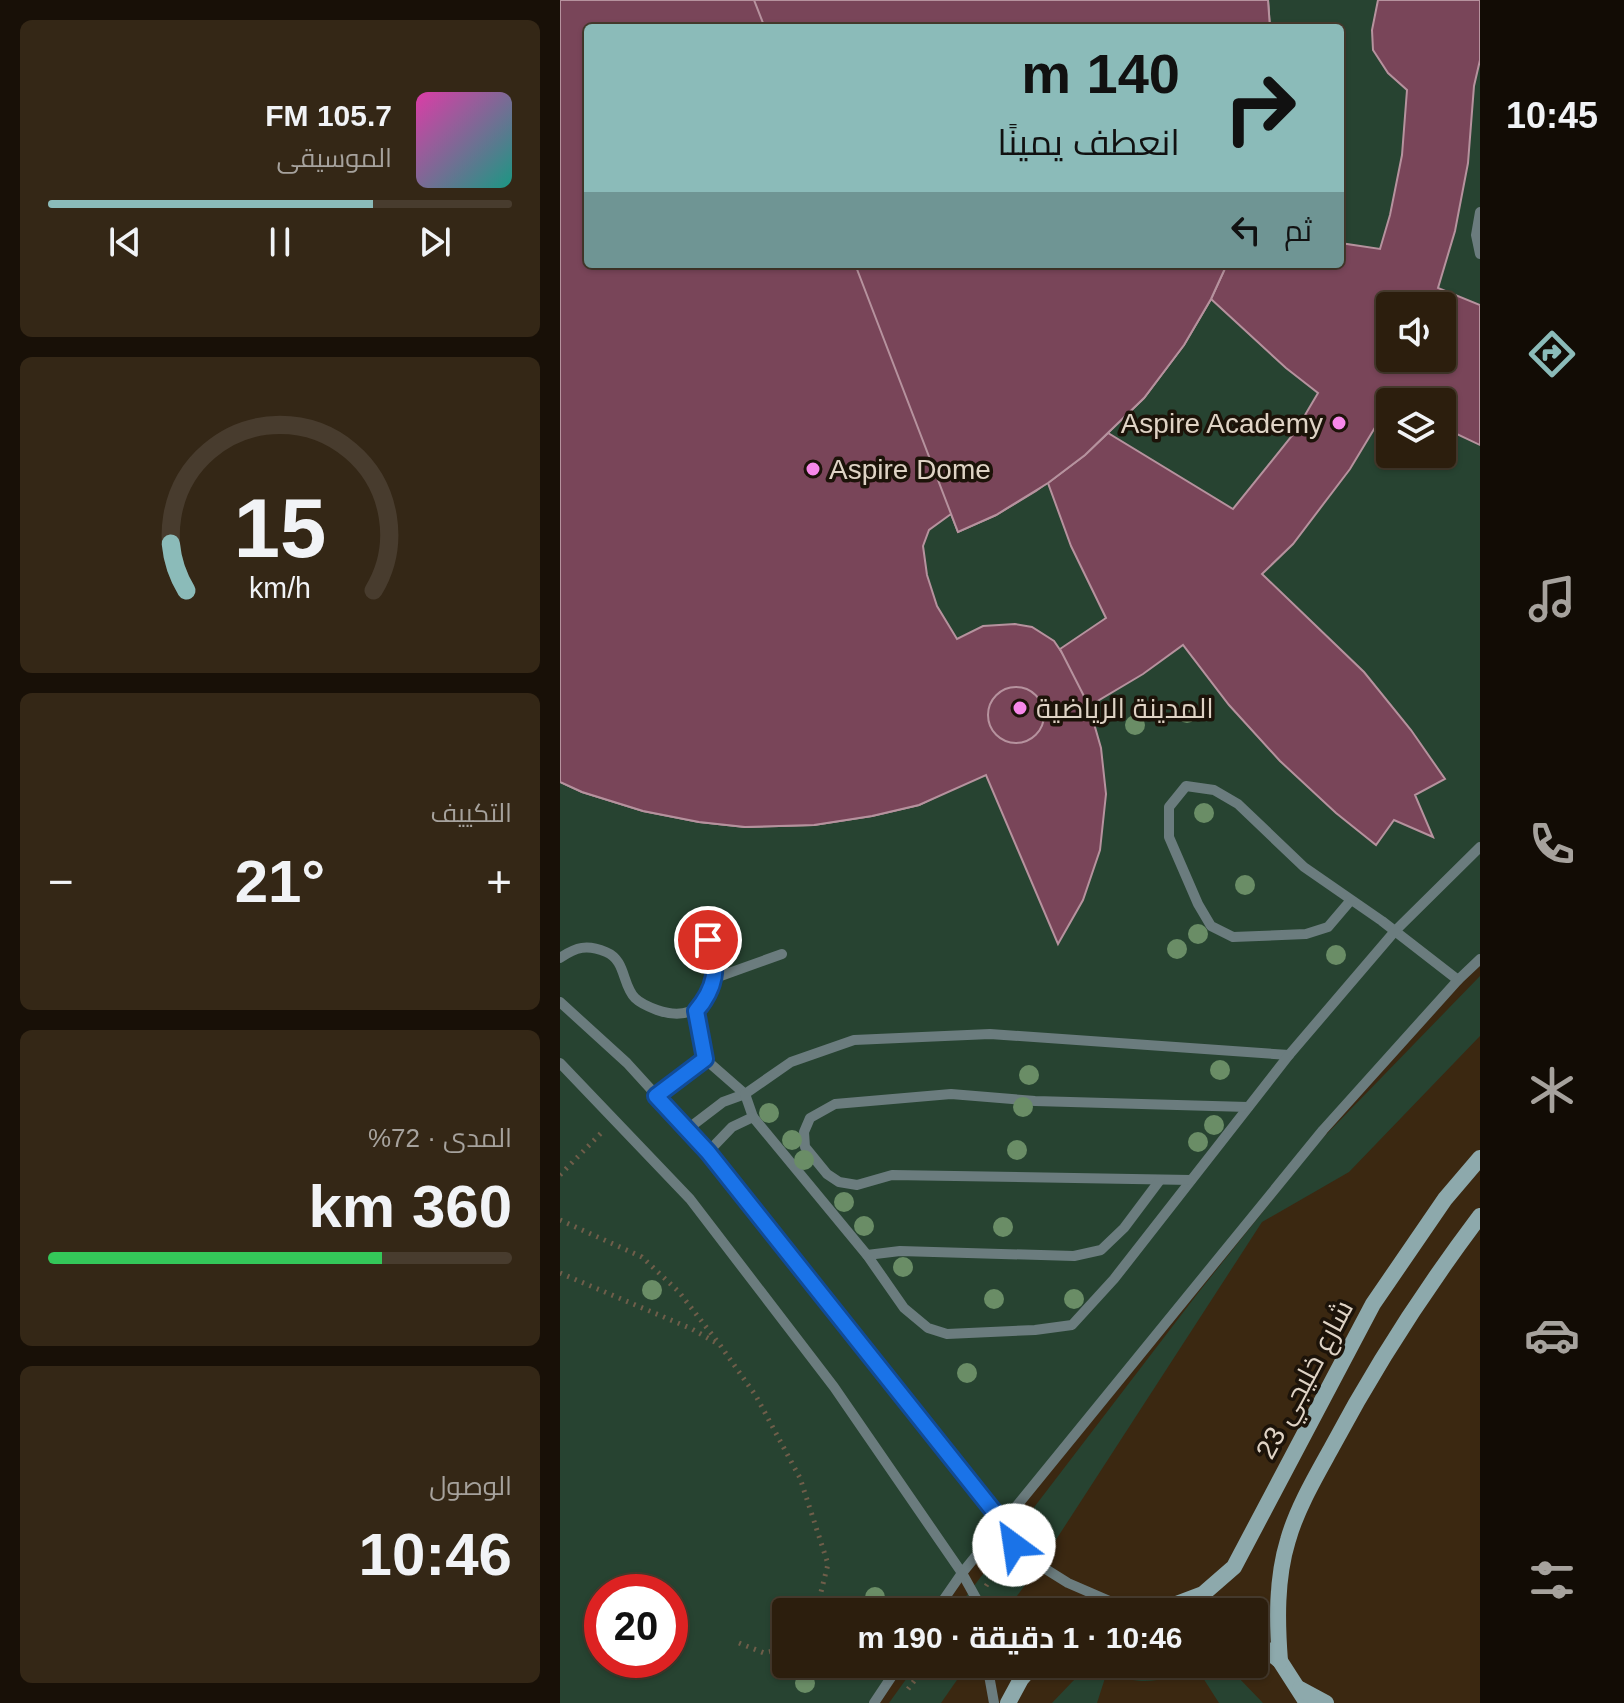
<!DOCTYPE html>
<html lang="ar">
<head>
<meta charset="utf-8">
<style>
  body { margin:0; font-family:Arial,Cairo,sans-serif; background:#342716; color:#f1f3f6; direction:rtl; height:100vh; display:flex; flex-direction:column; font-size:30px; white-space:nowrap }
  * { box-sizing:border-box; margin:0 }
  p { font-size:26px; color:#a6a29d }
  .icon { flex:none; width:44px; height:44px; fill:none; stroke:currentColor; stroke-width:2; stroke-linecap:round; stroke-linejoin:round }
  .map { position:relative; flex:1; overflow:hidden; direction:ltr }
  .panel { display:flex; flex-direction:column; gap:20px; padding:20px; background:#181007; width:560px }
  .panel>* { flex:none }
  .hud { position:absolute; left:24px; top:24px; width:760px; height:244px; border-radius:8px; box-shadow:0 2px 6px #0004,0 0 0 2px #483c2e; direction:rtl; background:#8bbbb9; color:#111; overflow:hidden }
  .tools { position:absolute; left:816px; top:292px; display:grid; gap:16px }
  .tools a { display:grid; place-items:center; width:80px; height:80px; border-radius:8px; background:#2c1e0d; box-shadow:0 2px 6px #0004,0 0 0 2px #483c2e; font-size:40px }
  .speed { position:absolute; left:24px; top:1574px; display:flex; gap:16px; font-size:40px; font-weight:700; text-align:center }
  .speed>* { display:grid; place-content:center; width:104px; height:104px; border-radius:50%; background:#2c1e0d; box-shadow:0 2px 6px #0004,0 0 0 2px #483c2e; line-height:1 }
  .speed .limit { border:12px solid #d22; background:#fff; color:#111 }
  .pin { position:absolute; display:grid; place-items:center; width:68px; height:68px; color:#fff; margin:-34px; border:4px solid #fff; border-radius:50%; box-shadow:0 2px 8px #0007 }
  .me { position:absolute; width:88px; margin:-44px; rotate:329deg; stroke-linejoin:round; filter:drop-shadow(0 0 6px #0008) }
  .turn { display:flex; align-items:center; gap:28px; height:168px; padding:0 32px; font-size:36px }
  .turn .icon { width:104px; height:104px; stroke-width:2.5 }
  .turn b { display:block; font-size:56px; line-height:68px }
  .then { display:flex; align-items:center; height:76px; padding:0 32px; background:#0003; gap:16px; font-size:30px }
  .big { font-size:60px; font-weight:700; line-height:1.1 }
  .panel .tile { flex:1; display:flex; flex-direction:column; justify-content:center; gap:12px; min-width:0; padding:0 28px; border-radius:12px; background:#342716 }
  .panel .dial { align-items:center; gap:0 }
  .dial svg { height:208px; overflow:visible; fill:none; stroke:#483c2e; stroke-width:7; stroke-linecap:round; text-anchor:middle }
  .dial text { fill:#f1f3f6; stroke:none }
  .song { display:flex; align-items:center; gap:24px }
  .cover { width:96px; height:96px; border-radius:12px; background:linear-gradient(135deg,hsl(320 70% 55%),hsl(170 70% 35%)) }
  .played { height:8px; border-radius:4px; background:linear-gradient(90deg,#8bbbb9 70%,#483c2e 70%) }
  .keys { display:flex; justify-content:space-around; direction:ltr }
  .heat { display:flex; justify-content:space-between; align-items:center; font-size:44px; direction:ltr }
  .charge { height:12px; border-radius:6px; background:linear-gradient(90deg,#34c759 72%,#483c2e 0) }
  .trip { position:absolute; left:212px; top:1598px; width:496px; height:80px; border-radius:8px; background:#2c1e0d; box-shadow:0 2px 6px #0004,0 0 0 2px #483c2e; font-weight:700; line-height:80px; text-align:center; direction:rtl }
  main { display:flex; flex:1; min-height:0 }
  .dock { display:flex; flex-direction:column; width:144px; justify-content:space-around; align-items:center; background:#120c05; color:#a6a29d }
  .dock .icon { width:56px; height:56px }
  .dock .current { color:#8bbbb9 }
  .dock b { font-size:36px; color:#f1f3f6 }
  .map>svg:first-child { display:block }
</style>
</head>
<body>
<main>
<nav class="dock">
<b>10:45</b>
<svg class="icon current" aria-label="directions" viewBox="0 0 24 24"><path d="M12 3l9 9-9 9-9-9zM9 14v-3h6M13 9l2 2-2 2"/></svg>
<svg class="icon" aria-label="music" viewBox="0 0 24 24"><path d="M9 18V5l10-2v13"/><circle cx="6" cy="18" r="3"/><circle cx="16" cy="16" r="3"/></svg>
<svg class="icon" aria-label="phone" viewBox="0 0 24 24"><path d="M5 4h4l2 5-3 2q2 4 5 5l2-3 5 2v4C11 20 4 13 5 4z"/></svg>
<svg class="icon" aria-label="climate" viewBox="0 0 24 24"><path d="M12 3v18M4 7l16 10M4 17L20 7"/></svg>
<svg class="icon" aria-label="car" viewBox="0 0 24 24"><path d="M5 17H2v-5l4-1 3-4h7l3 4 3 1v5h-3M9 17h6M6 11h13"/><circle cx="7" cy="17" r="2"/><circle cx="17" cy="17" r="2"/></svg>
<svg class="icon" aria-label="filters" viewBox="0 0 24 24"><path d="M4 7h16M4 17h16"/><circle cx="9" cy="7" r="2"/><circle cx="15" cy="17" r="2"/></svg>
</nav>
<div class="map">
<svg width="920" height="1703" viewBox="0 0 920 1703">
  <rect width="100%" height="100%" fill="#3b2811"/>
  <!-- green -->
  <g fill="#274331" fill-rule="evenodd">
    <path d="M0 0H920V962L762 1130 375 1612H226V1664H340L314 1703H0ZM28 28H780V264H28ZM830 306H882V358H830ZM830 402H882V454H830ZM42 1592H110V1660H42Z"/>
    <polygon points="920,976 920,1036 789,1172 702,1222 477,1569 445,1612 394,1612 638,1293 757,1144"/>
    <polygon points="357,1664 408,1664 381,1703 329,1703"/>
    <path d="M535 1664H658L675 1674 703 1703H659L638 1670C604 1679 584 1688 550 1673L546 1675 537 1703H492L513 1681Z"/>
  </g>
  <!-- building -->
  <g fill="#794559" stroke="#b6929e" stroke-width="2" fill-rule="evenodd">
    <polygon points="0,0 78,0 89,28 28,28 28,264 180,264 384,793 359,805 312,816 254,825 185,827 139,822 83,811 22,792 0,782"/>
    <polygon points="0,0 708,0 710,28 28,28 28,264 667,264 651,299 624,345 584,398 525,455 476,491 436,515 398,532 391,514 369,530 363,546 367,575 377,606 397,639 423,626 455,624 472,627 494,641 509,663 529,706 541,748 546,794 540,850 523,900 498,944 426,775 359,805 312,816 254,825 185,827 139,822 83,811 22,792 0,782"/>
    <polygon points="194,0 708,0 710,28 205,28"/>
    <path d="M818 0H920V60L914 86 908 163 895 231 878 288 920 305V445L882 427V402L831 401 790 469 733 544 702 574 804 672 851 730 885 779 855 795 873 837 834 820 816 845 776 813 720 761 669 705 623 645 583 674 529 706 500 649 546 618 511 546 488 483 525 455 548 433 673 509 735 432 758 393 726 368 651 299 667 264H780V243L820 249 830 215 842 155 847 90 828 73 813 50 812 30ZM830 306H882V358H830Z"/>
    <polygon points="295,264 667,264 651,299 624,345 584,398 525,455 488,483 436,515 398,532"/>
    <circle cx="456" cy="715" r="28"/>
  </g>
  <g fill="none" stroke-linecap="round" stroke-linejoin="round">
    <!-- path -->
    <g stroke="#6f5e4a" stroke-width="5" stroke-dasharray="2 6" stroke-linecap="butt">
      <polyline points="0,1175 43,1131"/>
      <polyline points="0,1220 82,1257 119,1292 157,1341"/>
      <polyline points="0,1273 132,1329 160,1345 196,1396 240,1478 268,1564 256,1612"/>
      <polyline points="465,1530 478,1512"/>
      <polyline points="426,1586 445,1557"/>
      <polyline points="179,1643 204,1653 226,1648"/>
      <polyline points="348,1689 367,1664"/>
    </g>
    <!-- lane -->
    <g stroke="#6b7c7e" stroke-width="10">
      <polyline points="920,212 916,235 920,254"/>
      <polyline points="791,900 768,927 746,934 673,937 651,926 638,904 609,837 609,807 626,786 654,790 678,804 744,867 822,921 898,980"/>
      <path d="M0 958C16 947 27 944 46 952 66 960 62 985 75 998 81 1004 89 1007 97 1010 134 1023 155 1000 155 963 155 946 142 932 131 920"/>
      <polyline points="155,978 222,954"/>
      <polyline points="0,1002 67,1063 148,1152 443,1523 454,1545 476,1563 508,1583 568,1609"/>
      <polyline points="136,1011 145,1059"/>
      <polyline points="0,1063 130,1199 274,1387 402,1573 417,1600 419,1612"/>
      <polyline points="96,1096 145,1059 185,1094 163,1102 125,1131"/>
      <polyline points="193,1117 185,1094 231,1062 294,1040 430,1034 729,1055"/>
      <polyline points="148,1152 172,1127 193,1117 307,1255 344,1308 368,1328 387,1334 475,1330 512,1325 554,1279 729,1055 835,931 920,847"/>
      <polyline points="631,1180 332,1175 297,1185 279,1182 267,1174 245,1147 244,1132 250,1118 275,1104 391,1094 475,1101 688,1107"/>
      <polyline points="307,1255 340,1251 514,1256 541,1250 564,1228 600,1180"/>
      <polyline points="375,1612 402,1573 763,1130 898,980 920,959"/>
      <polyline points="427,1664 434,1703"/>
      <polyline points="314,1703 340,1664"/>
    </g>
    <!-- secondary -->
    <g stroke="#8da9ac" stroke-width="16">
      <polyline points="606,1608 643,1594 674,1567 813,1304 885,1199 920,1158"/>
      <polyline points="562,1612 606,1608 634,1612"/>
      <polyline points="694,1639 720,1661 747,1703"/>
      <path d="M720 1661C717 1622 716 1579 728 1540 737 1508 756 1476 772 1447 815 1366 865 1289 920 1216"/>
      <polyline points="740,1689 766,1703"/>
      <polyline points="448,1703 461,1679 474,1664"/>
    </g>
  </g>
  <!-- trees -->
  <g fill="#6a8d66">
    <circle cx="627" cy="713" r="10"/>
    <circle cx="575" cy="725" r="10"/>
    <circle cx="644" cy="813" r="10"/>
    <circle cx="685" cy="885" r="10"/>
    <circle cx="638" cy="934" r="10"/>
    <circle cx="617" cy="949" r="10"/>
    <circle cx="776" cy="955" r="10"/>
    <circle cx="660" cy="1070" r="10"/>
    <circle cx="469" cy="1075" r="10"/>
    <circle cx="463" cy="1107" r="10"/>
    <circle cx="209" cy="1113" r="10"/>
    <circle cx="654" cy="1125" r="10"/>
    <circle cx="232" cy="1140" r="10"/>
    <circle cx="638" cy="1142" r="10"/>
    <circle cx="457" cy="1150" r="10"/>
    <circle cx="244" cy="1160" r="10"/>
    <circle cx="284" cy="1202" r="10"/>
    <circle cx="304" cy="1226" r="10"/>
    <circle cx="443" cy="1227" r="10"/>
    <circle cx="343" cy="1267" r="10"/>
    <circle cx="92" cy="1290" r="10"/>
    <circle cx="434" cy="1299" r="10"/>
    <circle cx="514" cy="1299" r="10"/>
    <circle cx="407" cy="1373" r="10"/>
    <circle cx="315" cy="1597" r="10"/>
    <circle cx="245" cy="1683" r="10"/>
  </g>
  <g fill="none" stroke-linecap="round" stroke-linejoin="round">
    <defs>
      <path id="route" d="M148 940C160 967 155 989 136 1011L145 1059 96 1096 148 1152 443 1523 454 1545"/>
    </defs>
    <!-- route casing -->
    <use href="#route" stroke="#114b97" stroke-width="20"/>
    <!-- route -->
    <use href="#route" stroke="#1a73e8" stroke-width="14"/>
  </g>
  <!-- markers -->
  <g fill="#f888ea" stroke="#1c1309" stroke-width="3">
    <circle cx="779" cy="423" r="8"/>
    <circle cx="253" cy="469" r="8"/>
    <circle cx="460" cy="708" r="8"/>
  </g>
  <g text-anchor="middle" stroke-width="7" stroke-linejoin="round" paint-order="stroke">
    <!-- poi labels -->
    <g font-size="28" fill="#dfd3c5" stroke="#1c1309" text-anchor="start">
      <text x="763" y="433" text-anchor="end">Aspire Academy</text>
      <text x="269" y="479">Aspire Dome</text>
      <text x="476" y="718">المدينة الرياضية</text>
    </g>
    <!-- street labels -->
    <g font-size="28" fill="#dfd3c5" stroke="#1c1309">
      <text transform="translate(744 1379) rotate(-62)" y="10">شارع خليجي 23</text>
    </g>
  </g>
</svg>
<div class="tools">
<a><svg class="icon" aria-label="sound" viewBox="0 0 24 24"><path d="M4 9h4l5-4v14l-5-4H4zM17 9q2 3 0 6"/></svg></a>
<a><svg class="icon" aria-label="layers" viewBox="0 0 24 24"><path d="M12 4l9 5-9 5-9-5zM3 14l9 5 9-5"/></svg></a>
</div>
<div class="speed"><div class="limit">20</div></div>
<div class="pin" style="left:148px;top:940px;background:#d93025"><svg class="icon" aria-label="arrive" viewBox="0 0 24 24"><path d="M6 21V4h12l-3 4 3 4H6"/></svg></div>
<svg class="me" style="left:454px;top:1545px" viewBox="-20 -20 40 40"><circle r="19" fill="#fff"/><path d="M0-13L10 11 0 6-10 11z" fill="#1a73e8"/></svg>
<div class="trip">10:46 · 1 دقيقة · 190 m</div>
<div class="hud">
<div class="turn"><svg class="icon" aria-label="right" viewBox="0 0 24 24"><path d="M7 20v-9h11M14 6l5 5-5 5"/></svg><div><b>140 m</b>انعطف يمينًا</div></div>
<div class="then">ثم<svg class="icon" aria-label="left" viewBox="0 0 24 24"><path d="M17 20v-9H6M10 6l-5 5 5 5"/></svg></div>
</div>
</div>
<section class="panel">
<div class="tile">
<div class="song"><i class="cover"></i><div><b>105.7 FM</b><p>الموسيقى</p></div></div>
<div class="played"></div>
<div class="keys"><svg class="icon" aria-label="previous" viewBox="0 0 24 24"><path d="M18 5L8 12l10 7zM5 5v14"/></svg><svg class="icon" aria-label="pause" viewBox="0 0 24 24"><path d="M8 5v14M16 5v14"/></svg><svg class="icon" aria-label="next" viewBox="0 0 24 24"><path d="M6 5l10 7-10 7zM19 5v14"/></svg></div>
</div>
<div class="tile dial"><svg viewBox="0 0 100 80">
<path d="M14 69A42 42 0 1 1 86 69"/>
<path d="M14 69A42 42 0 0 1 8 51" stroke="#8bbbb9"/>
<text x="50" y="56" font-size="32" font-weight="700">15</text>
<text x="50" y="72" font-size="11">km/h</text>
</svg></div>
<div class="tile"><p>التكييف</p>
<div class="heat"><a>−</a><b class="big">21°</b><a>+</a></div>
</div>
<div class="tile"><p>المدى · 72%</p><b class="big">360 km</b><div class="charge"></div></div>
<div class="tile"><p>الوصول</p><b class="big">10:46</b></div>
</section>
</main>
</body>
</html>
